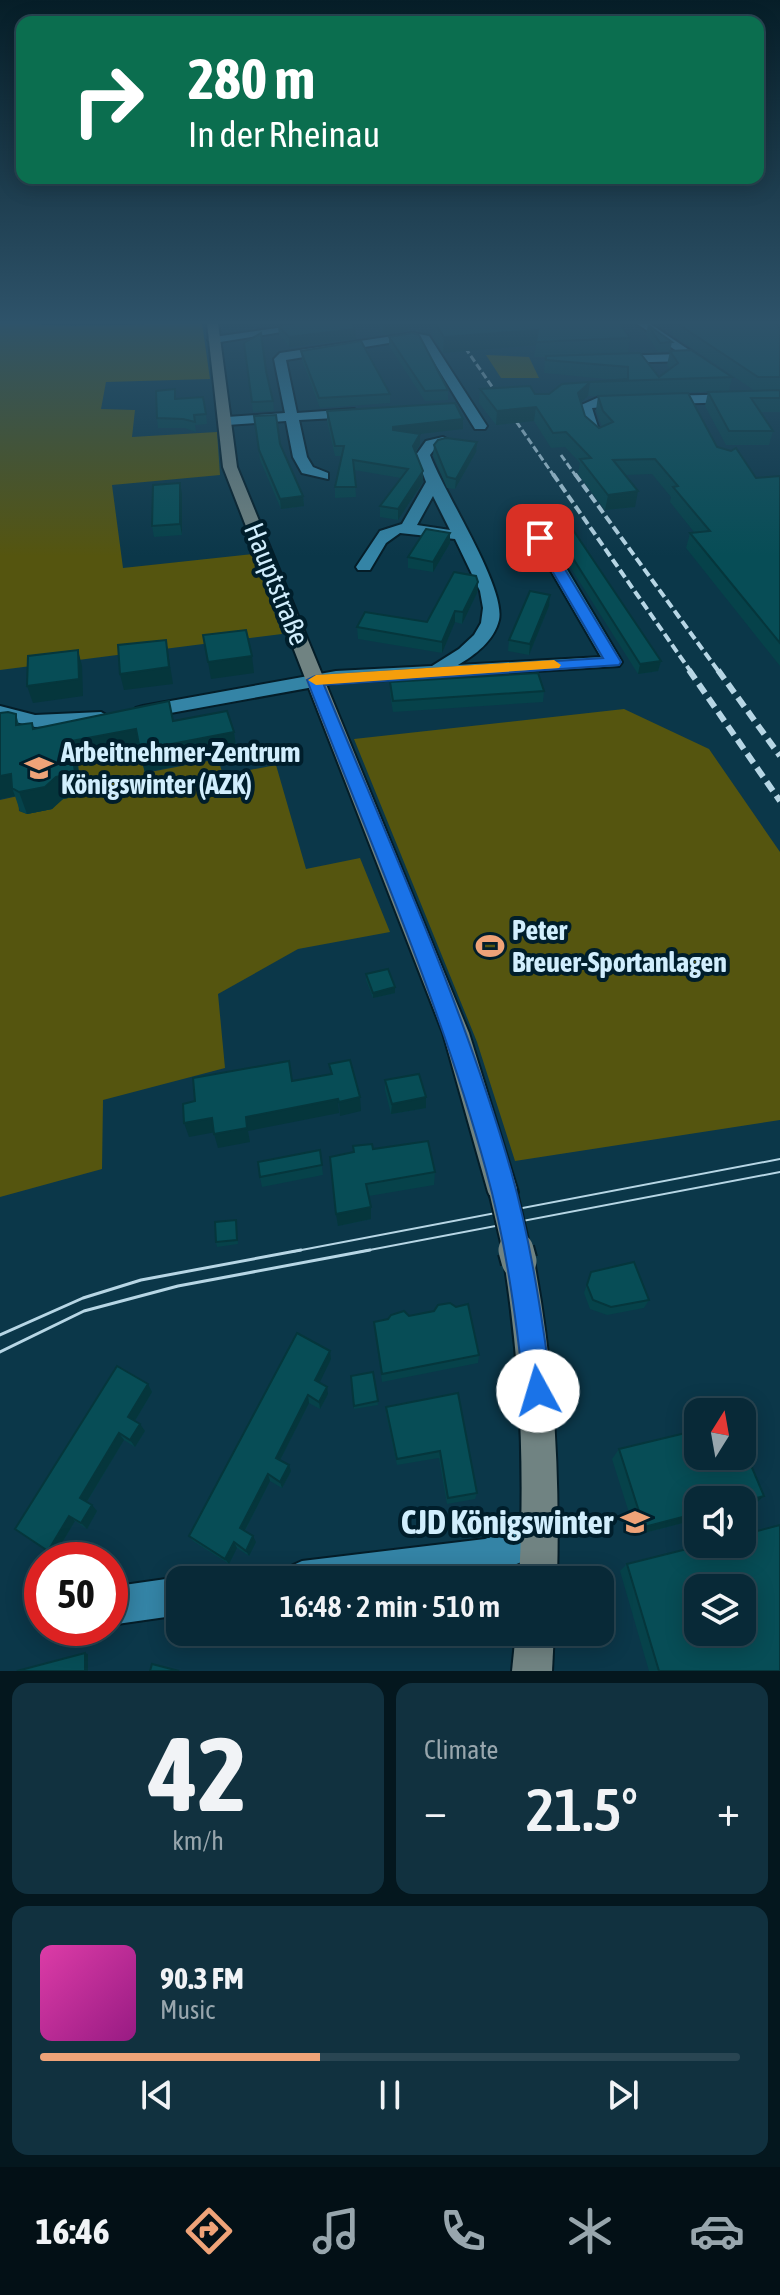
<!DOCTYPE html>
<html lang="en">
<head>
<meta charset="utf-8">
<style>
  body { margin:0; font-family:"Asap Condensed",sans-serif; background:#11313f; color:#f1f3f6; height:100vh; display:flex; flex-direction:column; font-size:30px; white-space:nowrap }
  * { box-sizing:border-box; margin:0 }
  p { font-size:26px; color:#98a6ad }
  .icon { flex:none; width:44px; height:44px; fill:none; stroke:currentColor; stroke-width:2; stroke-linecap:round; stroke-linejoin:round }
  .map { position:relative; height:1671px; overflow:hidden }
  .side { display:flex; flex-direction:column; gap:12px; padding:12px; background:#04171e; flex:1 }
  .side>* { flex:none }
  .hud { position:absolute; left:16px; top:16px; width:748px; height:168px; border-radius:16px; box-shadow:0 4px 20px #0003,0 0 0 2px #294552; background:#0b6e4f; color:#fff; overflow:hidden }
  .needle { width:52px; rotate:11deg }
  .buttons { position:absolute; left:684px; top:1398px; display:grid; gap:16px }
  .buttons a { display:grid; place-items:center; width:72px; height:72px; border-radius:16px; background:#082937; box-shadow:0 4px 20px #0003,0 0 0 2px #294552; font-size:40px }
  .speed { position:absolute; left:24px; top:1542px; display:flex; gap:16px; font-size:40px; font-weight:700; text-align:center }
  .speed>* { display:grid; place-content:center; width:104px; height:104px; border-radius:50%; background:#082937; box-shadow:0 4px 20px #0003,0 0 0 2px #294552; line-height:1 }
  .speed .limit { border:12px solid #d22; background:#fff; color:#111 }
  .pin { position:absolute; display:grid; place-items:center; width:68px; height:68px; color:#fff; margin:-34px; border-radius:16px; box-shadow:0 4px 12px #0006 }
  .me { position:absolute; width:88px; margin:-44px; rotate:354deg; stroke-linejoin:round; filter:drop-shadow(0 0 6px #0008) }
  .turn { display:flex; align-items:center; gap:28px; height:168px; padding:0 40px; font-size:36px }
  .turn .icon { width:104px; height:104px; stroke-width:2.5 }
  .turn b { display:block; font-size:56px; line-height:68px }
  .big { font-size:60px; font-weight:600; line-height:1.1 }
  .side .widget { flex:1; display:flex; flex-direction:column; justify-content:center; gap:12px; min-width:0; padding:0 28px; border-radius:16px; background:#11313f }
  .side .dial { align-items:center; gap:0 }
  .dial b { font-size:104px; line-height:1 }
  .song { display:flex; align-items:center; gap:24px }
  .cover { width:96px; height:96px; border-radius:12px; background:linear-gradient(135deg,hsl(320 70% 55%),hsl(310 70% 35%)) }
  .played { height:8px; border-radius:4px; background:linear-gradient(90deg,#efa378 40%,#294552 40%) }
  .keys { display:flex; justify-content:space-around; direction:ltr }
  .heat { display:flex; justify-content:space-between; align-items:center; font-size:44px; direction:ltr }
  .side .tiles { flex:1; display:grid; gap:12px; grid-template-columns:1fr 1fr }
  .widget:last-child { grid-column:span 2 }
  .trip { position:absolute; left:166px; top:1566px; width:448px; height:80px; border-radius:16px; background:#082937; box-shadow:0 4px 20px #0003,0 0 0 2px #294552; font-weight:600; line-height:80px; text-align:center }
  .tabs { display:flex; height:128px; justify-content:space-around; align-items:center; background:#031016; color:#98a6ad }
  .tabs .icon { width:56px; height:56px }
  .tabs .active { color:#efa378 }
  .tabs b { font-size:36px; color:#f1f3f6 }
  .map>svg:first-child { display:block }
</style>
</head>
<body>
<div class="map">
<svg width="780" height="1671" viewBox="0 0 780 1671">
  <rect width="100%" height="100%" fill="#0b3749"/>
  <!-- green -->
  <g fill="#55550f">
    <polygon points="0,323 74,326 202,323 210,379 106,382 101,409 135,410 132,437 217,432 220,475 112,485 123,568 253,554 282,634 0,670"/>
    <polygon points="486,355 529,357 539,378 501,378"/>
    <polygon points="624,709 709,749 780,852 780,1120 515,1161 477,1042 354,739"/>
    <polygon points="146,751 148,761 142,762 145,773 218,759 223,775 276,765 306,869 360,858 390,932 298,949 218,994 225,1068 103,1100 102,1169 0,1197 0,800 18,796 19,811 27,814 52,809 59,800 82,795 78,764"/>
  </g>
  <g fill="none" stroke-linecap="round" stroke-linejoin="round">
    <defs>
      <g id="minor">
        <polygon points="636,323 649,323 704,360 698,364 691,361 611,363 609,360 615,356 681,354"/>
        <polygon points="413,333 429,336 487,426 485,429 475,429 421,341 413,339 286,360 297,413 354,409 361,413 354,417 299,420 307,457 313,467 328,473 328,479 302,473 293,457 286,421 227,425 220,421 227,417 285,413 274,359 280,353"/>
        <polygon points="780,393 780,401 661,404 655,400 661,396"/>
        <polygon points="597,398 627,397 633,401 627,405 592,408 598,427 608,437 601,441 585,428 579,406"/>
        <path d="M443 437 450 441 448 444 436 447 430 455C444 493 506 587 499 620 494 641 475 655 458 665L601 657 521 519 529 514 537 519 622 662 619 666 336 683 143 718 136 716 133 712 136 708 143 706 336 671 432 666 459 649 474 635 481 623 483 608 480 591 455 539 400 533 386 543 370 570H358L356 567 380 531 402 524 426 482 416 455 426 441ZM433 496 450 530 417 525Z"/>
        <polygon points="0,706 35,715 101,712 111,718 101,724 35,727 0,718"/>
        <polygon points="540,1518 553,1523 558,1536 553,1549 485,1577 457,1580 283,1580 289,1567 302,1561 485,1539"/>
        <polygon points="180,1577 187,1580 180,1580 180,1615 110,1625 110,1587"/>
      </g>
      <polygon id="tertiary" points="311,323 337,323 214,343 208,340 214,337"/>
      <g id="secondary">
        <polygon points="207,323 218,323 237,467 469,1033 518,1192 513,1202 503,1206 493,1202 488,1192 443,1033 223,467"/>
        <path d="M519 1246 530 1250 534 1261C554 1367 560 1472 557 1580H519C525 1472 521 1367 504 1261L508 1250Z"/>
        <polygon points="516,1632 554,1632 552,1671 512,1671"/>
      </g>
    </defs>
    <!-- minor casing -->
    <use href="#minor" stroke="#041d28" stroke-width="4"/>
    <!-- tertiary casing -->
    <use href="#tertiary" stroke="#041d28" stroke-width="4"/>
    <!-- secondary casing -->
    <use href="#secondary" stroke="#041d28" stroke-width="4"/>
    <!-- minor -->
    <use href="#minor" fill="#3484a6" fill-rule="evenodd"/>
    <!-- tertiary -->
    <use href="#tertiary" fill="#3484a6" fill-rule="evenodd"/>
    <!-- secondary -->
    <use href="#secondary" fill="#708382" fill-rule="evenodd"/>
    <!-- tram-far1 -->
    <g stroke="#b7d6e5" stroke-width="2">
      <polyline points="291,1252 780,1159"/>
      <polyline points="359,1252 780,1172"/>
    </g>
    <!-- tram -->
    <g stroke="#b7d6e5" stroke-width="3">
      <polyline points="0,1335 83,1298 141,1280 301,1250"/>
      <polyline points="0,1352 84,1311 178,1286 370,1250"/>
    </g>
    <!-- rail-far2 -->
    <g stroke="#b7d6e5" stroke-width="3" stroke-dasharray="7 3" stroke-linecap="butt">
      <polyline points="448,323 554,476"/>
      <polyline points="561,455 576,476"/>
    </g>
    <!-- rail-far1 -->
    <g stroke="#b7d6e5" stroke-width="4" stroke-dasharray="9 4" stroke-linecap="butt">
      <polyline points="553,474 691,672"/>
      <polyline points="575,474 719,672"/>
    </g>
    <!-- rail -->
    <g stroke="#b7d6e5" stroke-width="6" stroke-dasharray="11 6" stroke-linecap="butt">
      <polyline points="689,670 780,801"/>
      <polyline points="718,670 780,756"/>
    </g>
    <defs>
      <polyline id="secondary-bridge-far1" points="503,1192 517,1252"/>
      <polyline id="secondary-bridge" points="516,1250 519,1261"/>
    </defs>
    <!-- secondary-bridge-far1 casing -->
    <use href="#secondary-bridge-far1" stroke="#041d28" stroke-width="31" stroke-linecap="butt"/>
    <!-- secondary-bridge casing -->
    <use href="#secondary-bridge" stroke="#041d28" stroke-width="39" stroke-linecap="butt"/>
    <!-- secondary-bridge-far1 -->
    <use href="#secondary-bridge-far1" stroke="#708382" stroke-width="27"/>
    <!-- secondary-bridge -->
    <use href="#secondary-bridge" stroke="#708382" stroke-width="35"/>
  </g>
  <!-- wall -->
  <g fill="#06424a" fill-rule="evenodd">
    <polygon points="226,322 294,322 261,327"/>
    <polygon points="376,322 408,322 408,331 383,334"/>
    <path d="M433 322H619L630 338 628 353 659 377 670 369 667 365 670 351 658 352 646 334 648 325 672 342 670 351 732 377 729 391 602 396 717 447 756 478 780 476V666L686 548 690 533 694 532 670 502 671 497 652 474 625 475 635 507 605 510 578 474 580 463 565 447 551 448 534 421 496 425 479 403 480 389 549 394 562 384 616 380 544 373 545 357H534L536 345 443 353 432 336ZM588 396H598L596 410 602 427 599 428 585 416 581 402Z"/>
    <polygon points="673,322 774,322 780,328 780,412 760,412 773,431 769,445 726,445 705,406 708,392 755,391 671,334"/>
    <polygon points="278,326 356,339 289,347 279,335"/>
    <polygon points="389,337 448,390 448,400 425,401 389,346"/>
    <polygon points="244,343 273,401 274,411 253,412"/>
    <polygon points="301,351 390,394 390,403 320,408 302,360"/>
    <polygon points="177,399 206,414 207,424 195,425 196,432 185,428 158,428 157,418"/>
    <polygon points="327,411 463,429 419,434 420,434 420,444 416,452 423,471 423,482 398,520 380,517 380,506 401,478 354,470 356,497 335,498 335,487 342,456 335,456 327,421"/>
    <polygon points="254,416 280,444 303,496 304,506 281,509 260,460"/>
    <polygon points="477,442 476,452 455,489 447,488 433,455 434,445"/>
    <polygon points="182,494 182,535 154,537 152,526"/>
    <polygon points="543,511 661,661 658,671 638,674 541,521"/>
    <polygon points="450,533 450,543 433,572 408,568 408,557"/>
    <polygon points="478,582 477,593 462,624 455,622 442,653 358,639 357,627 427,622"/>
    <polygon points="550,595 549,606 529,655 508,651 509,640"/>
    <polygon points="390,682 544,691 543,702 393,712 390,694"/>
    <polygon points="0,713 16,714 19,725 32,723 34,729 173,721 234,732 237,754 145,772 140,751 77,763 82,795 63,799 52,809 27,814 20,811 15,796 0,799"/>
    <polygon points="366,974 395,987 395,993 373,998 366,980"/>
    <polygon points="385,1080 426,1097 426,1108 391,1114 385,1090"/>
    <polygon points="373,1149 435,1172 434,1185 369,1196 371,1207 371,1219 338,1226 330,1157"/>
    <polygon points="320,1150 323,1175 262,1187 260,1177"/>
    <polygon points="236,1220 238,1244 217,1247 216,1242"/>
    <polygon points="591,1272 649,1300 644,1308 607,1315 590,1309 584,1293"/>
    <polygon points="409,1316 479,1355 478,1363 382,1382 374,1322"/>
    <polygon points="331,1359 319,1382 328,1394 320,1409 309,1403 280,1460 291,1471 282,1488 270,1481 245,1531 256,1542 249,1556 237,1548 229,1564 193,1541 189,1536"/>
    <polygon points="373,1372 378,1405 354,1409 351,1376"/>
    <polygon points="148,1384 152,1392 135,1421 145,1431 135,1447 124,1440 87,1502 97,1511 87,1529 75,1521 54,1556 15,1529"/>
    <polygon points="458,1393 477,1493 475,1499 447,1504 439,1458 397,1465 386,1414 386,1407"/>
    <polygon points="619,1449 764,1496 754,1505 698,1500 698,1519 636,1535 612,1459"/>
    <polygon points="627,1564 780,1671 649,1671 620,1571"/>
  </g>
  <!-- shaded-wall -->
  <g fill="#05363c">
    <polygon points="260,322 294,322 261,327"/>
    <polygon points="408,322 408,331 383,334 383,326"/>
    <polygon points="355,329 356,339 289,347 289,337"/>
    <polygon points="538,330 536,345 443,353 444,337"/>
    <polygon points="590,382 588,396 576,407 578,393"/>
    <polygon points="536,407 534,421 496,425 497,411"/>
    <polygon points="463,419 463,429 393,437 393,427"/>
    <polygon points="420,434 420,444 413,456 413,446"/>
    <polygon points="477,442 476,452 455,489 456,479"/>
    <polygon points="423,471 423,482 398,520 398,509"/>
    <polygon points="180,483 182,494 182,535 180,524"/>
    <polygon points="638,491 635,507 605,510 608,495"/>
    <polygon points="303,496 304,506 281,509 280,499"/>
    <polygon points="450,533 450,543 433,572 433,562"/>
    <polygon points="478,582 477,593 462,624 463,612"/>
    <polygon points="550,595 549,606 529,655 530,644"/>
    <polygon points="455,611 455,622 442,653 442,642"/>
    <polygon points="166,640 173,684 124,690 120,674"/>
    <polygon points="78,650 82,666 83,696 33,703 27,686"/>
    <polygon points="252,656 254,673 211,679 208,662"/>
    <polygon points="661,661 658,671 638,674 640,664"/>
    <polygon points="136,729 234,732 237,754 145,772 140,751 77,763 82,795 63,799 52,809 27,814 19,792 71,741"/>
    <polygon points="11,774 12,788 15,796 0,799 0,776"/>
    <polygon points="395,987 395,993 373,998 373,993"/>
    <polygon points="360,1097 361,1111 340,1116 339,1102"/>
    <polygon points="426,1097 426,1108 391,1114 392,1104"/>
    <polygon points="338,1099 339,1113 248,1131 250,1142 218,1148 214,1134 246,1117"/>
    <polygon points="212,1118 216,1132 189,1137 184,1123"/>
    <polygon points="371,1207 371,1219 338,1226 336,1214"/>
    <polygon points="330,1351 331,1359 317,1388 315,1380"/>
    <polygon points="148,1384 152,1392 133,1424 128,1417"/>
    <polygon points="327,1387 328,1394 320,1409 319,1402"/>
    <polygon points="308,1395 309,1403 278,1464 276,1458"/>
    <polygon points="140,1424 145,1431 135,1447 130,1440"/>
    <polygon points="119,1433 124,1440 86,1503 80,1498"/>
    <polygon points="289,1465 291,1471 282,1488 280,1482"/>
    <polygon points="268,1474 270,1481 243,1534 240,1528"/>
    <polygon points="764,1496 754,1505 742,1508 742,1502"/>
    <polygon points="92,1505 97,1511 87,1529 81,1523"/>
    <polygon points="698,1513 698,1519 636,1535 644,1527"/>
    <polygon points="69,1516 75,1521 54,1556 48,1551"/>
    <polygon points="253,1536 256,1542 249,1556 246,1551"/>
    <polygon points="234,1542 237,1548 229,1564 225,1559"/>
    <polygon points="85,1653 88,1654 88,1671 85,1671"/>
  </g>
  <!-- building -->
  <g fill="#074d56" stroke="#05363c" stroke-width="2" fill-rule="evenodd">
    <polygon points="298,322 352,322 355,329 289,337 278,326"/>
    <polygon points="381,322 406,322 383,326"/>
    <polygon points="434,322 619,322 630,338 536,342 538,330 444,337"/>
    <polygon points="675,322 774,322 780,328 780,377 758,377"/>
    <polygon points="648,325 672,342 660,343"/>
    <polygon points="261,333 266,371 273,401 252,402 244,343"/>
    <polygon points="413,333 419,335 448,390 425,391 389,337"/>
    <polygon points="361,341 390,394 319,398 301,351"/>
    <polygon points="691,350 732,377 590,382 578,393 585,416 599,428 613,422 603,411 598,396 688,393 717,447 731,451 736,448 756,478 780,476 780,643 690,533 710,531 673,487 678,486 655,459 613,460 638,491 608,495 580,459 591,458 566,432 553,433 536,407 497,411 480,389 530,386 535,394 549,394 562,384 628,379 628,367 546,360 546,356 640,353 659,377 678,363 670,351"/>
    <polygon points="175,389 175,399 203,397 206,414 194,415 195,422 183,419 157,418 156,391"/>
    <polygon points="780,390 780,398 751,398 773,431 729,431 708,392"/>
    <polygon points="455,403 463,419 393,427 393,430 420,434 413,446 423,471 398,509 380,506 408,469 353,460 356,487 335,487 344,446 335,446 327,411"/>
    <polygon points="276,415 280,444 303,496 280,499 259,450 254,416"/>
    <polygon points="446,438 477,442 456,479 447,477 434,445 438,440"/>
    <polygon points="180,483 180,524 152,526 153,485"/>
    <polygon points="559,509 661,661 640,664 543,511"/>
    <polygon points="426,529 450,533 433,562 408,557"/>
    <polygon points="454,572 476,576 478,582 463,612 455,611 442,642 357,627 365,612 427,622"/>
    <polygon points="530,591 550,595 530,644 509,640"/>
    <polygon points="246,630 252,656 208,662 203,635"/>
    <polygon points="166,640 169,667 120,674 118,645"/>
    <polygon points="78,650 79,679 27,686 28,656"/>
    <polygon points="538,673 544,691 393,701 390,682"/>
    <polygon points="169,701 173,721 227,711 234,732 140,750 136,729 71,741 75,773 56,777 45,787 19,792 12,788 11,774 0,776 0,713 8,712 16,714 16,725 32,723 33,729"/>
    <polygon points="388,969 395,987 373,993 366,974"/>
    <polygon points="350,1060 360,1097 339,1102 338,1099 246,1117 247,1128 214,1134 212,1118 184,1123 183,1104 195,1101 193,1078 289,1061 292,1081 332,1074 329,1064"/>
    <polygon points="419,1074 426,1097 392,1104 385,1080"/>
    <polygon points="428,1141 435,1172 366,1184 371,1207 336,1214 330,1157 354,1152 353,1146 372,1144 373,1149"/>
    <polygon points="320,1150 322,1165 260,1177 258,1162"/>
    <polygon points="236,1220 237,1240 216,1242 215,1222"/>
    <polygon points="634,1262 649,1300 611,1307 593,1300 587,1285 591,1272"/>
    <polygon points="450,1303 456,1307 468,1304 479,1355 382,1374 374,1322 388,1319 391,1315 404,1311 409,1316 434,1311 438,1305"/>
    <polygon points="297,1333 330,1351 315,1380 327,1387 319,1402 308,1395 276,1458 289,1465 280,1482 268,1474 240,1528 253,1536 246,1551 234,1542 225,1559 189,1536"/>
    <polygon points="117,1366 148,1384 128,1417 140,1424 130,1440 119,1433 80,1498 92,1505 81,1523 69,1516 48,1551 15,1529"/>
    <polygon points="373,1372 378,1401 354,1406 351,1376"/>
    <polygon points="458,1393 477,1493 448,1498 440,1451 397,1459 386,1407"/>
    <polygon points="698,1430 698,1456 742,1456 742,1444 764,1496 742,1502 742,1500 698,1500 698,1513 644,1527 619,1449"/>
    <path d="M780 1525V1671H659L627 1564 707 1544H742V1535ZM698 1588H742V1632H698Z"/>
    <polygon points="85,1653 85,1671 17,1671"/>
    <polygon points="152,1664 179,1671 150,1671"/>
  </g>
  <!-- sky -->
  <linearGradient id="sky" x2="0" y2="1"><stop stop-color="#061e28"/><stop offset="0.58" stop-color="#2e536a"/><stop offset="1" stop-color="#2e536a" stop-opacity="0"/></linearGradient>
  <rect width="780" height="556" fill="url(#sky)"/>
  <!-- route -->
  <path fill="#1a73e8" stroke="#114b97" stroke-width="2" d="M540 534 546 538 621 662 619 665 324 685C390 845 463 1004 511 1171 531 1242 542 1317 552 1391L548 1400 538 1405 529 1400 524 1391C516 1317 506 1242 486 1170 440 1002 370 842 307 680L315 676 603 658 533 538Z"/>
  <!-- slow -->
  <polygon fill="#f59e0b" points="554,660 561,665 559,668 316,685 308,680 316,675"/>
  <!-- icons -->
  <defs>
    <symbol id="university-bare" viewBox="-9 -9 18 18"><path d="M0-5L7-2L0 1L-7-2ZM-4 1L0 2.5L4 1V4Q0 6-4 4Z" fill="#efa378" stroke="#001e2b" stroke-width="2.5" paint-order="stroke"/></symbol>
    <symbol id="stadium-bare" viewBox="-9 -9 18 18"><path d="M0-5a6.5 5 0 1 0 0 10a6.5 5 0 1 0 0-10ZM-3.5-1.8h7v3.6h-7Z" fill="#efa378" stroke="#001e2b" stroke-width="2.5" paint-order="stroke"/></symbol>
    <symbol id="school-bare" viewBox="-9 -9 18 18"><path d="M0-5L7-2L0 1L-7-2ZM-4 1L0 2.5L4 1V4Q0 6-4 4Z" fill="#efa378" stroke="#001e2b" stroke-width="2.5" paint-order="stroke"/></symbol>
  </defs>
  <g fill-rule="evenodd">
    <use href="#university-bare" x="19" y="748" width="40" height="40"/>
    <use href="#stadium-bare" x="470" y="926" width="40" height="40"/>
    <use href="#school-bare" x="615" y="1502" width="40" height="40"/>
  </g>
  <g text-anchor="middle" stroke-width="8" stroke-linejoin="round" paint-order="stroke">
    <!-- street labels -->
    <g font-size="28" fill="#d1eefd" stroke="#001e2b">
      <text transform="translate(277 584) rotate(68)" y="10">Hauptstraße</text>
    </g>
    <!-- poi labels -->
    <g font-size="28" font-weight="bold" fill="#d1eefd" stroke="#001e2b" text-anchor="start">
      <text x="61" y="762">Arbeitnehmer-Zentrum<tspan x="61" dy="32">Königswinter (AZK)</tspan></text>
      <text x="512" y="940">Peter<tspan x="512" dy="32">Breuer-Sportanlagen</tspan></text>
    </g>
    <!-- near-poi labels -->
    <g font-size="34" font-weight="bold" fill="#d1eefd" stroke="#001e2b" text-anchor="end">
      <text x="613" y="1534">CJD Königswinter</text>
    </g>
  </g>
</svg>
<div class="buttons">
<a><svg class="needle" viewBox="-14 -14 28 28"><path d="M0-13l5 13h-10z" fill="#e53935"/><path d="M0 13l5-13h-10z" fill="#98a6ad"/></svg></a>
<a><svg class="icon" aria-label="sound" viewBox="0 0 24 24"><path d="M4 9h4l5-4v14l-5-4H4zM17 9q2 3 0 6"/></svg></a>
<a><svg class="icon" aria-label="layers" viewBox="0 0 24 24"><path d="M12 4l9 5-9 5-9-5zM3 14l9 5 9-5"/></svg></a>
</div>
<div class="speed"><div class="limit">50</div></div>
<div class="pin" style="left:540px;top:538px;background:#d93025"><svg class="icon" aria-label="arrive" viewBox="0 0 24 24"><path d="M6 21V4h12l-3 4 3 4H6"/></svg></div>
<svg class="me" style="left:538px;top:1391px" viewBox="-20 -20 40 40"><circle r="19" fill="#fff"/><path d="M0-13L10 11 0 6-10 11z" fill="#1a73e8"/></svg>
<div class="trip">16:48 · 2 min · 510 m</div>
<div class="hud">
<div class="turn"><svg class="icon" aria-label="right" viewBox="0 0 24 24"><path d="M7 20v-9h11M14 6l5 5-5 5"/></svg><div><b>280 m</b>In der Rheinau</div></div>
</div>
</div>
<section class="side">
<div class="tiles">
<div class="widget dial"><b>42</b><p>km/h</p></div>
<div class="widget"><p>Climate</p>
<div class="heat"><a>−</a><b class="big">21.5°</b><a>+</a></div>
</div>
<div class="widget">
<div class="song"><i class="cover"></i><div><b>90.3 FM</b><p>Music</p></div></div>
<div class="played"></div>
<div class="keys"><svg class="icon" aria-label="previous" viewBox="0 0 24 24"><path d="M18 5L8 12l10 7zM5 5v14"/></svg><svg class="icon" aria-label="pause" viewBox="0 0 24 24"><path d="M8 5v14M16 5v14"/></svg><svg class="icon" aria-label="next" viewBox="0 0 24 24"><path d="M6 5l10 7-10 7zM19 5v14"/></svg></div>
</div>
</div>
</section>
<nav class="tabs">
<b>16:46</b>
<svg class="icon active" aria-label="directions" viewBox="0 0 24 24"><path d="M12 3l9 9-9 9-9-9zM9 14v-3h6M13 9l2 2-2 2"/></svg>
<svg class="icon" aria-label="music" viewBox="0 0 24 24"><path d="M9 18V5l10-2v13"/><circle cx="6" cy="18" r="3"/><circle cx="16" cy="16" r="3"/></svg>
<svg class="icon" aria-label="phone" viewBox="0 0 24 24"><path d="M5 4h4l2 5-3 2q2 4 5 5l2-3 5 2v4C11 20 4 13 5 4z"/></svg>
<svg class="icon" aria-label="climate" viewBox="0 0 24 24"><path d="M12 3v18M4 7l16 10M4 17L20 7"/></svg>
<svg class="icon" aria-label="car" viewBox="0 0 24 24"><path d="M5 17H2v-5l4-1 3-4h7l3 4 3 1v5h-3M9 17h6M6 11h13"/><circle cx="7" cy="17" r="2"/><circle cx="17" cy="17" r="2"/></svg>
</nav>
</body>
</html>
